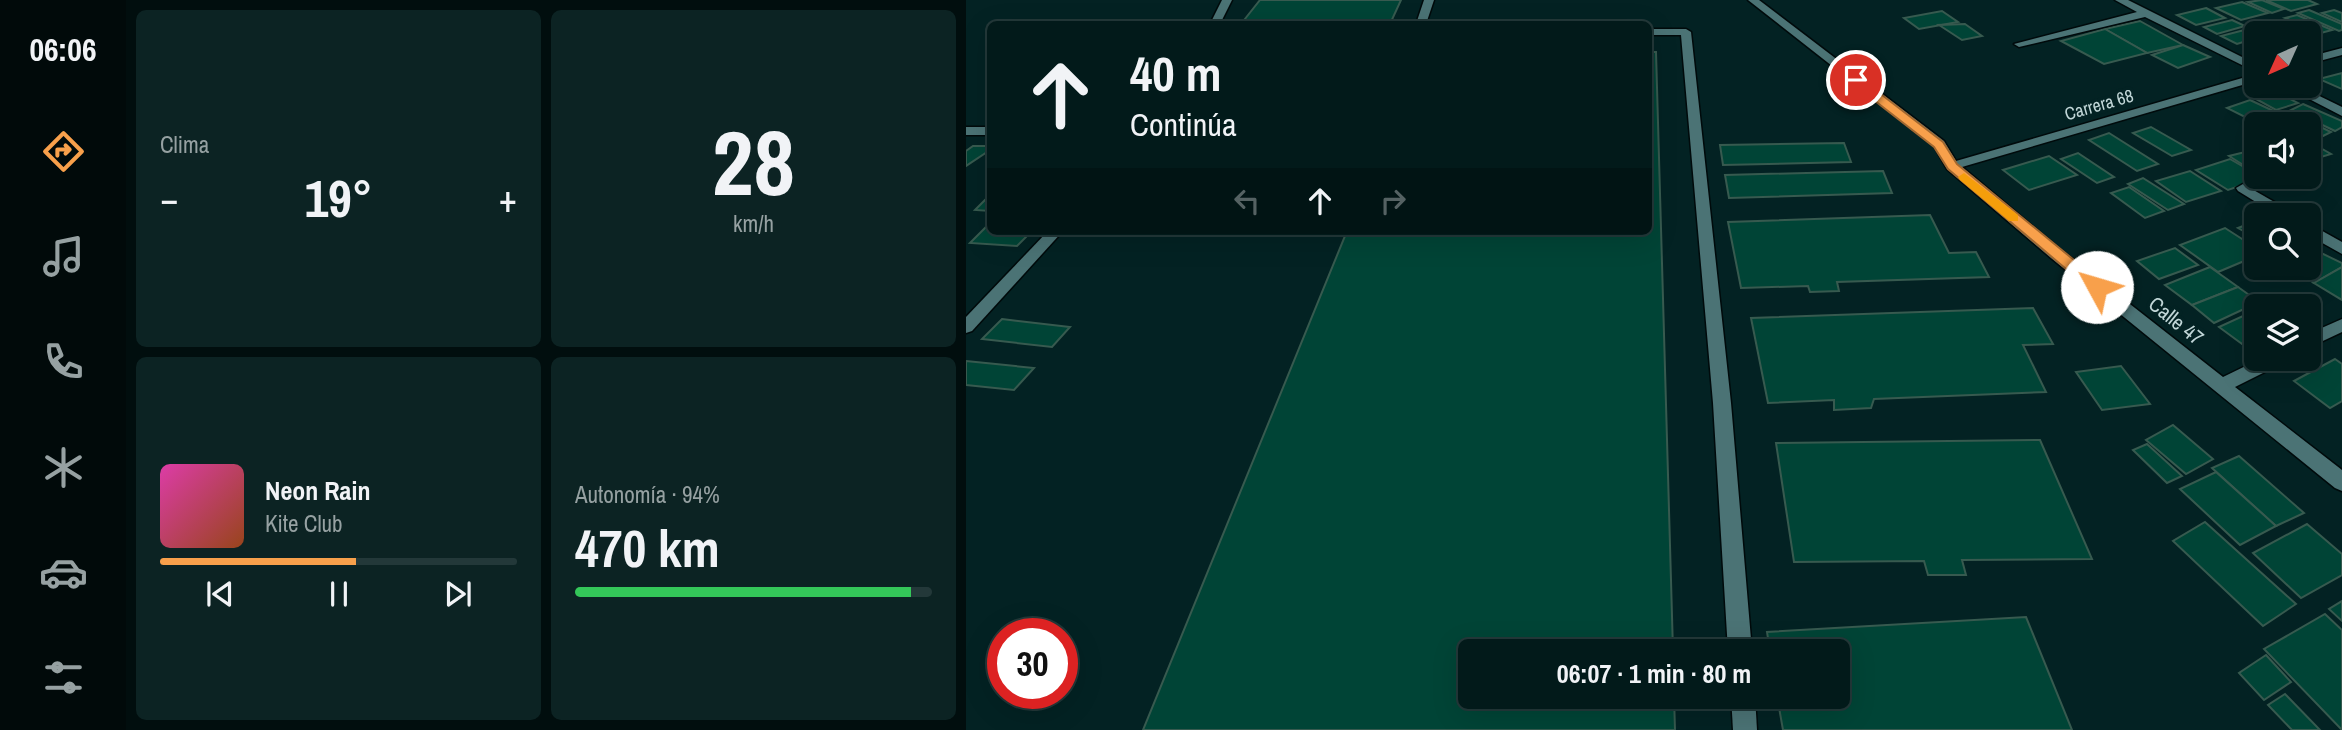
<!DOCTYPE html>
<html lang="es">
<head>
<meta charset="utf-8">
<style>
  body { margin:0; font-family:"Archivo Narrow",sans-serif; background:#0c2323; color:#f1f3f6; height:100vh; display:flex; flex-direction:column; font-size:26px; white-space:nowrap }
  * { box-sizing:border-box; margin:0 }
  p { font-size:23px; color:#96a1a2 }
  .icon { flex:none; width:38px; height:38px; fill:none; stroke:currentColor; stroke-width:2; stroke-linecap:round; stroke-linejoin:round }
  .map { position:relative; flex:1; overflow:hidden }
  .details { display:flex; flex-direction:column; gap:10px; padding:10px; background:#010e0e; width:840px }
  .details>* { flex:none }
  .guide { position:absolute; left:21px; top:21px; width:665px; height:214px; border-radius:10px; box-shadow:0 7px 28px #0002,0 0 0 2px #233839; background:#021a1a; color:#f1f3f6; overflow:hidden }
  .needle { width:46px; rotate:225deg }
  .tools { position:absolute; left:1278px; top:21px; display:grid; gap:14px }
  .tools a { display:grid; place-items:center; width:77px; height:77px; border-radius:10px; background:#021a1a; box-shadow:0 7px 28px #0002,0 0 0 2px #233839; font-size:35px }
  .speed { position:absolute; left:21px; top:618px; display:flex; gap:14px; font-size:35px; font-weight:700; text-align:center }
  .speed>* { display:grid; place-content:center; width:91px; height:91px; border-radius:50%; background:#021a1a; box-shadow:0 7px 28px #0002,0 0 0 2px #233839; line-height:1 }
  .speed .limit { border:10px solid #d22; background:#fff; color:#111 }
  .pin { position:absolute; display:grid; place-items:center; width:60px; height:60px; color:#fff; margin:-30px; border:4px solid #fff; border-radius:50%; box-shadow:0 2px 7px #0007 }
  .me { position:absolute; width:77px; margin:-38px; rotate:309deg; stroke-linejoin:round; filter:drop-shadow(0 0 5px #0008) }
  .turn { display:flex; align-items:center; gap:24px; height:147px; padding:0 28px; font-size:32px }
  .turn .icon { width:91px; height:91px; stroke-width:2.5 }
  .turn b { display:block; font-size:49px; line-height:60px }
  .lanes { display:flex; align-items:center; height:66px; padding:0 28px; background:#0003; justify-content:center; gap:35px; direction:ltr }
  .lanes .off { opacity:.35 }
  .big { font-size:52px; font-weight:800; line-height:1.1 }
  .details .widget { flex:1; display:flex; flex-direction:column; justify-content:center; gap:10px; min-width:0; padding:0 24px; border-radius:10px; background:#0c2323 }
  .details .dial { align-items:center; gap:0 }
  .dial b { font-size:91px; line-height:1 }
  .song { display:flex; align-items:center; gap:21px }
  .cover { width:84px; height:84px; border-radius:10px; background:linear-gradient(135deg,hsl(320 70% 55%),hsl(20 70% 35%)) }
  .played { height:7px; border-radius:4px; background:linear-gradient(90deg,#f8a04b 55%,#233839 55%) }
  .keys { display:flex; justify-content:space-around; direction:ltr }
  .heat { display:flex; justify-content:space-between; align-items:center; font-size:38px; direction:ltr }
  .charge { height:10px; border-radius:5px; background:linear-gradient(90deg,#34c759 94%,#233839 0) }
  .details .tiles { flex:1; display:grid; gap:10px; grid-template-columns:repeat(2,1fr) }
  .trip { position:absolute; left:492px; top:639px; width:392px; height:70px; border-radius:10px; background:#021a1a; box-shadow:0 7px 28px #0002,0 0 0 2px #233839; font-weight:800; line-height:70px; text-align:center }
  main { display:flex; flex:1; min-height:0 }
  .dock { display:flex; flex-direction:column; width:126px; justify-content:space-around; align-items:center; background:#010a0a; color:#96a1a2 }
  .dock .icon { width:49px; height:49px }
  .dock .active { color:#f8a04b }
  .dock b { font-size:32px; color:#f1f3f6 }
  .map>svg:first-child { display:block }
</style>
</head>
<body>
<main>
<nav class="dock">
<b>06:06</b>
<svg class="icon active" aria-label="directions" viewBox="0 0 24 24"><path d="M12 3l9 9-9 9-9-9zM9 14v-3h6M13 9l2 2-2 2"/></svg>
<svg class="icon" aria-label="music" viewBox="0 0 24 24"><path d="M9 18V5l10-2v13"/><circle cx="6" cy="18" r="3"/><circle cx="16" cy="16" r="3"/></svg>
<svg class="icon" aria-label="phone" viewBox="0 0 24 24"><path d="M5 4h4l2 5-3 2q2 4 5 5l2-3 5 2v4C11 20 4 13 5 4z"/></svg>
<svg class="icon" aria-label="climate" viewBox="0 0 24 24"><path d="M12 3v18M4 7l16 10M4 17L20 7"/></svg>
<svg class="icon" aria-label="car" viewBox="0 0 24 24"><path d="M5 17H2v-5l4-1 3-4h7l3 4 3 1v5h-3M9 17h6M6 11h13"/><circle cx="7" cy="17" r="2"/><circle cx="17" cy="17" r="2"/></svg>
<svg class="icon" aria-label="filters" viewBox="0 0 24 24"><path d="M4 7h16M4 17h16"/><circle cx="9" cy="7" r="2"/><circle cx="15" cy="17" r="2"/></svg>
</nav>
<section class="details">
<div class="tiles">
<div class="widget"><p>Clima</p>
<div class="heat"><a>−</a><b class="big">19°</b><a>+</a></div>
</div>
<div class="widget dial"><b>28</b><p>km/h</p></div>
<div class="widget">
<div class="song"><i class="cover"></i><div><b>Neon Rain</b><p>Kite Club</p></div></div>
<div class="played"></div>
<div class="keys"><svg class="icon" aria-label="previous" viewBox="0 0 24 24"><path d="M18 5L8 12l10 7zM5 5v14"/></svg><svg class="icon" aria-label="pause" viewBox="0 0 24 24"><path d="M8 5v14M16 5v14"/></svg><svg class="icon" aria-label="next" viewBox="0 0 24 24"><path d="M6 5l10 7-10 7zM19 5v14"/></svg></div>
</div>
<div class="widget"><p>Autonomía · 94%</p><b class="big">470 km</b><div class="charge"></div></div>
</div>
</section>
<div class="map">
<svg width="1376" height="730" viewBox="0 0 1376 730">
  <rect width="100%" height="100%" fill="#032223"/>
  <!-- building -->
  <g fill="#004436" stroke="#375a4f" stroke-width="2">
    <polygon points="294,0 435,0 424,24 275,24"/>
    <polygon points="1296,0 1318,9 1306,13 1282,2"/>
    <polygon points="1300,0 1342,0 1351,4 1325,11"/>
    <polygon points="1276,2 1302,13 1275,20 1250,8"/>
    <polygon points="1240,8 1259,18 1230,25 1211,15"/>
    <polygon points="1343,10 1376,24 1376,30 1373,31 1332,13"/>
    <polygon points="1368,10 1376,13 1376,22 1356,13"/>
    <polygon points="976,11 992,22 953,29 938,18"/>
    <polygon points="1331,15 1366,30 1355,33 1319,18"/>
    <polygon points="1266,20 1279,26 1251,34 1238,27"/>
    <polygon points="1174,21 1217,45 1181,53 1139,29"/>
    <polygon points="1325,23 1353,35 1342,38 1342,33 1304,33 1298,30"/>
    <polygon points="999,24 1016,36 996,40 973,25"/>
    <polygon points="1139,29 1181,53 1138,64 1095,41"/>
    <polygon points="1282,29 1292,33 1290,33 1290,38 1271,44 1255,36"/>
    <polygon points="1217,45 1244,57 1212,68 1186,55"/>
    <polygon points="682,52 690,52 707,651 504,651 504,696 708,696 709,730 177,730 381,231 682,231"/>
    <polygon points="1376,73 1376,89 1353,79"/>
    <polygon points="1312,93 1332,103 1310,110 1290,99"/>
    <polygon points="1284,100 1314,114 1291,123 1261,108"/>
    <polygon points="1337,104 1376,121 1376,127 1369,131 1325,110"/>
    <polygon points="1324,112 1365,132 1351,139 1342,134 1342,124 1322,124 1310,118"/>
    <polygon points="1185,127 1225,150 1206,156 1167,133"/>
    <polygon points="1143,133 1192,164 1171,171 1123,140"/>
    <polygon points="1342,141 1365,154 1342,161"/>
    <polygon points="878,143 885,162 757,165 754,145"/>
    <polygon points="7,146 24,146 24,150 0,166 0,151"/>
    <polygon points="1279,152 1290,158 1290,173 1263,156"/>
    <polygon points="1112,153 1148,177 1131,183 1095,159"/>
    <polygon points="1083,156 1111,175 1063,190 1037,170"/>
    <polygon points="1264,159 1290,174 1290,177 1297,178 1262,190 1230,170"/>
    <polygon points="917,171 926,193 763,198 759,175"/>
    <polygon points="1224,171 1255,191 1220,202 1190,181"/>
    <polygon points="1177,178 1218,204 1202,210 1162,184"/>
    <polygon points="1163,187 1198,211 1179,218 1145,193"/>
    <polygon points="24,195 24,211 9,210"/>
    <polygon points="964,215 983,253 1010,252 1023,277 871,282 873,291 844,292 842,286 775,288 762,222"/>
    <polygon points="1290,221 1290,238 1272,228"/>
    <polygon points="24,223 24,231 66,231 51,246 4,243"/>
    <polygon points="1259,228 1290,248 1290,256 1252,272 1214,245"/>
    <polygon points="1209,248 1232,265 1193,279 1171,261"/>
    <polygon points="1353,252 1376,263 1376,267 1348,283 1326,268 1342,268 1342,258"/>
    <polygon points="1244,267 1272,287 1226,305 1199,285"/>
    <polygon points="1376,267 1376,300 1348,283"/>
    <polygon points="1272,287 1293,302 1248,323 1226,305"/>
    <polygon points="1067,308 1087,344 1057,345 1080,392 908,399 905,408 868,410 868,400 802,403 785,318"/>
    <polygon points="1290,310 1290,350 1287,352 1253,327"/>
    <polygon points="36,319 104,327 86,347 16,339"/>
    <polygon points="1369,359 1376,364 1376,401 1364,408 1328,381"/>
    <polygon points="0,361 68,368 48,390 0,385"/>
    <polygon points="1155,366 1184,404 1136,410 1110,372"/>
    <polygon points="1207,425 1247,459 1220,474 1180,440"/>
    <polygon points="1074,440 1126,559 996,560 1000,575 962,575 958,561 828,562 810,443"/>
    <polygon points="1181,444 1216,476 1201,483 1167,450"/>
    <polygon points="1273,456 1338,513 1310,526 1246,468"/>
    <polygon points="1250,472 1310,526 1274,545 1214,489"/>
    <polygon points="1239,522 1330,604 1297,626 1207,541"/>
    <polygon points="1341,524 1376,554 1376,575 1335,598 1287,553"/>
    <polygon points="1376,601 1376,621 1363,609"/>
    <polygon points="1359,614 1376,630 1376,730 1298,649"/>
    <polygon points="1060,617 1106,730 817,730 811,696 872,696 872,651 804,651 801,632"/>
    <polygon points="1300,655 1325,682 1298,700 1273,673"/>
    <polygon points="1319,694 1354,730 1326,730 1302,705"/>
  </g>
  <g fill="none" stroke-linecap="round" stroke-linejoin="round">
    <defs>
      <g id="minor">
        <polygon points="256,0 266,0 254,24 244,24"/>
        <polygon points="458,0 468,0 460,24 450,24"/>
        <polygon points="782,0 793,0 978,141 990,161 1290,74 1290,81 996,167 1095,250 1257,377 1294,359 1318,359 1315,364 1269,387 1376,470 1376,491 1369,488 1085,258 981,169 968,146"/>
        <polygon points="1149,0 1162,0 1290,64 1290,72 1179,17 1053,47 1048,44 1171,12"/>
        <polygon points="682,29 720,29 725,32 765,403 786,651 762,651 747,403 715,35 682,35"/>
        <polygon points="1376,48 1376,55 1342,64 1342,57"/>
        <polygon points="1318,86 1333,86 1376,107 1376,116"/>
        <rect x="0" y="127" width="24" height="8"/>
        <polygon points="1277,184 1326,212 1328,215 1311,215 1272,191 1270,188"/>
        <polygon points="1342,223 1376,242 1376,254 1342,235"/>
        <polygon points="82,231 97,231 6,331 0,333 0,317"/>
        <polygon points="1376,319 1376,332 1342,348 1342,334"/>
        <polygon points="765,696 789,696 791,730 767,730"/>
      </g>
    </defs>
    <!-- minor casing -->
    <use href="#minor" stroke="#000a0b" stroke-width="3"/>
    <!-- minor -->
    <use href="#minor" fill="#4b7375" fill-rule="evenodd"/>
  </g>
  <!-- route -->
  <polygon fill="#f8a04b" stroke="#a16831" stroke-width="2" points="886,78 894,78 977,142 991,164 1136,283 1138,287 1136,291 1126,291 982,169 968,147 886,83"/>
  <!-- slow -->
  <polygon fill="#f59e0b" points="998,173 1052,215 1052,221 1043,221 994,180 992,177"/>
  <g text-anchor="middle" stroke-width="7" stroke-linejoin="round" paint-order="stroke">
    <!-- far-street labels -->
    <g font-size="18" fill="#c1d6d7" stroke="#032223">
      <text transform="translate(1133 105) rotate(-16)" y="6">Carrera 68</text>
    </g>
    <!-- street labels -->
    <g font-size="21" fill="#c1d6d7" stroke="#032223">
      <text transform="translate(1210 321) rotate(39)" y="7">Calle 47</text>
    </g>
  </g>
</svg>
<div class="tools">
<a><svg class="needle" viewBox="-14 -14 28 28"><path d="M0-13l5 13h-10z" fill="#e53935"/><path d="M0 13l5-13h-10z" fill="#96a1a2"/></svg></a>
<a><svg class="icon" aria-label="sound" viewBox="0 0 24 24"><path d="M4 9h4l5-4v14l-5-4H4zM17 9q2 3 0 6"/></svg></a>
<a><svg class="icon" aria-label="search" viewBox="0 0 24 24"><circle cx="10" cy="10" r="6"/><path d="M15 15l6 6"/></svg></a>
<a><svg class="icon" aria-label="layers" viewBox="0 0 24 24"><path d="M12 4l9 5-9 5-9-5zM3 14l9 5 9-5"/></svg></a>
</div>
<div class="speed"><div class="limit">30</div></div>
<div class="pin" style="left:890px;top:80px;background:#d93025"><svg class="icon" aria-label="arrive" viewBox="0 0 24 24"><path d="M6 21V4h12l-3 4 3 4H6"/></svg></div>
<svg class="me" style="left:1131px;top:287px" viewBox="-20 -20 40 40"><circle r="19" fill="#fff"/><path d="M0-13L10 11 0 6-10 11z" fill="#f8a04b"/></svg>
<div class="trip">06:07 · 1 min · 80 m</div>
<div class="guide">
<div class="turn"><svg class="icon" aria-label="ahead" viewBox="0 0 24 24"><path d="M12 20V5M6 11l6-6 6 6"/></svg><div><b>40 m</b>Continúa</div></div>
<div class="lanes"><svg class="icon off" aria-label="left" viewBox="0 0 24 24"><path d="M17 20v-9H6M10 6l-5 5 5 5"/></svg><svg class="icon" aria-label="ahead" viewBox="0 0 24 24"><path d="M12 20V5M6 11l6-6 6 6"/></svg><svg class="icon off" aria-label="right" viewBox="0 0 24 24"><path d="M7 20v-9h11M14 6l5 5-5 5"/></svg></div>
</div>
</div>
</main>
</body>
</html>
